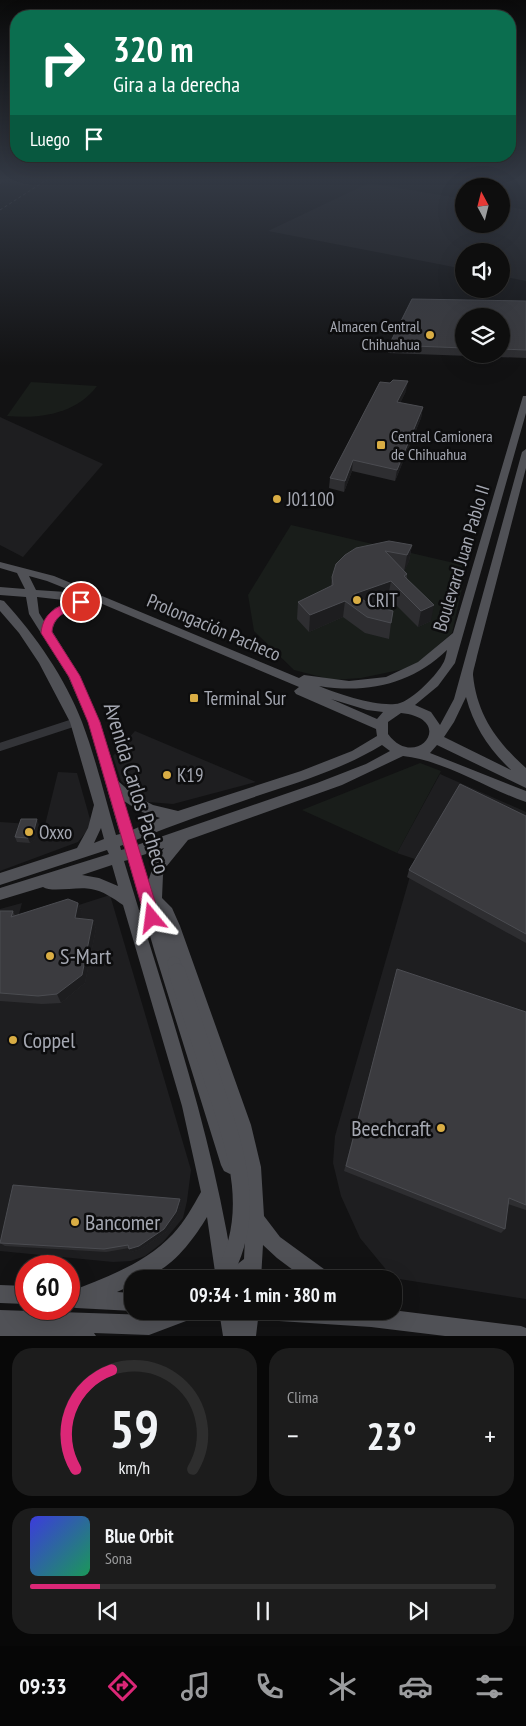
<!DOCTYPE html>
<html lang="es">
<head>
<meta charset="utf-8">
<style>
  body { margin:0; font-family:"PT Sans Narrow",sans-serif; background:#1c1c1c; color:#f1f3f6; height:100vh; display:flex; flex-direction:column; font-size:19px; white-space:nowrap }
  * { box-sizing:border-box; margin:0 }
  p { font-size:16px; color:#9b9c9e }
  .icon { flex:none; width:28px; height:28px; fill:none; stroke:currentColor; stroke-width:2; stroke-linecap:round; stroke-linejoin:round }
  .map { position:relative; height:1336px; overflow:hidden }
  .side { display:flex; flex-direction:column; gap:12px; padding:12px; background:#080808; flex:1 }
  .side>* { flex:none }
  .top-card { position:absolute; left:10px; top:10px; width:506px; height:152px; border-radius:20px; box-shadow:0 5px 20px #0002,0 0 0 1px #2e2e2e; background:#0b6e4f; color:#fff; overflow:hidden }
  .needle { width:32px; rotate:353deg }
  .tools { position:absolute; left:455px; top:178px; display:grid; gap:10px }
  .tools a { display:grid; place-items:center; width:55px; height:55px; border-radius:50%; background:#0e0e0e; box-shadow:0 5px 20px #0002,0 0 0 1px #2e2e2e; font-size:25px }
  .speed { position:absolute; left:15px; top:1255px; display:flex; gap:10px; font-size:25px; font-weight:700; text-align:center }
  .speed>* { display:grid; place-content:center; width:65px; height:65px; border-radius:50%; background:#0e0e0e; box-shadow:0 5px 20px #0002,0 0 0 1px #2e2e2e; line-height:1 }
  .speed .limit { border:8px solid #d22; background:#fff; color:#111 }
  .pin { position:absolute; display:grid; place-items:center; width:42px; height:42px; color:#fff; margin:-21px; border:2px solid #fff; border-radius:50%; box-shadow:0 1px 5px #0007 }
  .me { position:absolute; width:55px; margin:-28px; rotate:344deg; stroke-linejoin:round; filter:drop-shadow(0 0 4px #0008) }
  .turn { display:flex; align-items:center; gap:18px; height:105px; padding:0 20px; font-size:22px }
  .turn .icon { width:65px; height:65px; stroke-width:2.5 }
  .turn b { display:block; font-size:35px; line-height:42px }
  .then { display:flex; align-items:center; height:48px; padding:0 20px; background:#0003; gap:10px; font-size:19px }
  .big { font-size:38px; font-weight:800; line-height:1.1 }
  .side .widget { flex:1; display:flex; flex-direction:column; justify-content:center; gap:8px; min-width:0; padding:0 18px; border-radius:20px; background:#1c1c1c }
  .side .dial { align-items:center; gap:0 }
  .dial svg { height:130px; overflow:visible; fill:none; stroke:#2e2e2e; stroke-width:7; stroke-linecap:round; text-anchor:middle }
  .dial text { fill:#f1f3f6; stroke:none }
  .song { display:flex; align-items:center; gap:15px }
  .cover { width:60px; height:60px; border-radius:8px; background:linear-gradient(135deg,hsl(240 70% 55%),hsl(150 70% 35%)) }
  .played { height:5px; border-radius:2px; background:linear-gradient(90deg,#db2777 15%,#2e2e2e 15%) }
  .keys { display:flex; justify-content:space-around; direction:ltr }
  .heat { display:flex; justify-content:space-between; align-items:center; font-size:28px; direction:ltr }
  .side .tiles { flex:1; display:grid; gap:12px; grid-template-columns:1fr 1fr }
  .widget:last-child { grid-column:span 2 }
  .trip { position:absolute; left:124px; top:1270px; width:278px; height:50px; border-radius:20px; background:#0e0e0e; box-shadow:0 5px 20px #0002,0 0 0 1px #2e2e2e; font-weight:800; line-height:50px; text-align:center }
  .menu { display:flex; height:80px; justify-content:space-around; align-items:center; background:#060606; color:#9b9c9e }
  .menu .icon { width:35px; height:35px }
  .menu .active { color:#db2777 }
  .menu b { font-size:22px; color:#f1f3f6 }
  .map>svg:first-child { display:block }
</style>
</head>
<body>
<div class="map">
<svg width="526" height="1336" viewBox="0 0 526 1336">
  <rect width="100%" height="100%" fill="#121213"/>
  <!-- built -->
  <g fill="#1e1e20">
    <polygon points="369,183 464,199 464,224 501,224 501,205 526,210 526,281 501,276 501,251 464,251 464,269 268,231"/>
    <polygon points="0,417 103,464 23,557 0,545"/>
    <polygon points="135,731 187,753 256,782 173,804 148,802 135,794 121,781 113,756"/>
    <polygon points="58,772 77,773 90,819 90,827 78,842 0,871 0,822 45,825"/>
    <polygon points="440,774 526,812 526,1299 393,1278 360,1238 341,1196 333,1163 335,1136 415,859 397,853"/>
    <polygon points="110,895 191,1170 187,1201 183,1218 163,1242 145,1256 131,1261 113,1262 0,1251 0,909 22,903 16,925"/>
  </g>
  <!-- green -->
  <g fill="#191d1a">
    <path d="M31 382 97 386C76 414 40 419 7 416Z"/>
    <polygon points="291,525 467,566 452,633 422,660 409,668 361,678 333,680 294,670 254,631 248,595"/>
    <polygon points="420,763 441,771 397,853 302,810"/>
  </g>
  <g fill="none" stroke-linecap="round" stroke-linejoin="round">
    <!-- minor-far1 -->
    <polyline stroke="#333438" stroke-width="4" points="0,182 5,179"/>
    <!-- minor -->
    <polyline stroke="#333438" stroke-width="8" points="0,747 76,722"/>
    <!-- primary -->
    <g fill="#505156" fill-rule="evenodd">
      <path d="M523 396H526V413L455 663 438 686 415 705 431 712 440 725 454 699 522 452 526 449V468L477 656C476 662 473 670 473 675 477 715 497 742 526 768V788L437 745 430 753 526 791V802C485 788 446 761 403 756L342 785 188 840 166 867 163 875 162 898 172 908 180 926 251 1125 261 1167 264 1216 280 1237 328 1272 330 1279H305L277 1258 263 1245 261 1279H217L215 1272 207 1217C192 1242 165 1279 132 1279V1285L117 1292 132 1293 133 1311 76 1308 69 1306V1292C106 1277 145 1264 173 1234 185 1221 193 1206 201 1192L182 1106 123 905C113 898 103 891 91 889 78 886 52 893 43 887L0 900V888L109 854 107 850 0 885V873L77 848 88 828 94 805 70 722 39 663 19 633 0 611V600L4 601C36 636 65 678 82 722 96 759 105 798 116 835L120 834 88 722 68 676 29 614 26 597 0 595V587L25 589 17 573 0 568V562L54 576 299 678 304 675 349 681 386 677 418 662 453 633ZM29 576 47 581 87 597 66 592 36 590ZM37 597 72 601 55 608 44 621 39 613ZM100 603 299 687 294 691 296 694 376 729 377 736 352 751 301 771 178 811 153 805 134 795 118 781 100 722 80 676 52 631C56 612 77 602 95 607ZM447 650C446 655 445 661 442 665 435 677 409 704 395 704 375 706 338 694 319 686 367 694 412 684 447 650ZM466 697C474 727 489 749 511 770L444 737 454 722ZM331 699 367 710 383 712 377 719ZM401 713C458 719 416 772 388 734V722ZM382 745 390 751 366 764 317 783 137 845 136 840C178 823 222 808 266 793 306 780 346 767 382 745ZM124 801 139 811 160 818 132 830ZM101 828 104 839 94 843ZM123 845 125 849 121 850 120 846ZM164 848 155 860 148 882 140 856ZM128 860 155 953 221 1165 224 1171 230 1174 236 1171 239 1165 175 970 180 967 236 1132 243 1160 245 1185 243 1184 237 1187 234 1193 246 1217 244 1259 235 1266 232 1262C210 1125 164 994 124 861ZM112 865 118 886 99 878 82 875Z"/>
      <polygon points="0,1285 26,1286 26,1304 0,1303"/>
      <polygon points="0,1310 149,1315 160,1311 196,1311 194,1318 149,1335 94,1333 96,1336 0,1336"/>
      <polygon points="392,1310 521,1326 526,1328 526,1336 445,1336 371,1327 279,1321 272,1318 270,1311"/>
      <polygon points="219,1311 238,1311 239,1319 240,1311 259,1311 256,1336 223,1336"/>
    </g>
    <!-- rail -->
    <polyline stroke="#47484c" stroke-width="1" stroke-dasharray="3 2.5" stroke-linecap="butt" points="0,210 48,179"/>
    <!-- primary-bridge-far1 -->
    <polyline stroke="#505156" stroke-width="13" points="174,963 177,973"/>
    <!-- primary-bridge -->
    <path stroke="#505156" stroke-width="17" d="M177 972C189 1008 201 1044 213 1081 235 1147 260 1214 221 1279"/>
  </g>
  <!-- wall -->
  <g fill="#2e2e31" fill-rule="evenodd">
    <path d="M412 299 526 301V358L388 353 389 345ZM464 316H501V354H464Z"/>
    <polygon points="406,391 400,403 423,407 421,418 395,481 352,471 344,492 329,488 330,478"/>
    <polygon points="412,545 409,561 404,571 407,574 407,578 431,621 418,627 388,597 370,604 391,623 389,639 365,633 343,617 309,632 297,619 298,602 331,586 332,577 336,564"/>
    <polygon points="526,816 526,943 407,877 409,870"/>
    <polygon points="39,825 35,839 30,843 17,842 15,837"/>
    <polygon points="78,903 82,912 80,919 93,920 96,929 85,983 61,1003 42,1004 0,1001 0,911 13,911 15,916"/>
    <polygon points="397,969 526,1012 526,1210 508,1204 505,1229 501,1233 344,1171"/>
    <polygon points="180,1199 181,1203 177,1216 166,1232 141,1249 131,1252 129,1248 106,1252 5,1246 0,1243"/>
  </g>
  <!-- shaded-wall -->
  <g fill="#1d1d1f">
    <polygon points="408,381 406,391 396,412 397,402"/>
    <polygon points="423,407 421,418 395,481 397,470"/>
    <polygon points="353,460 352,471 344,492 345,481"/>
    <polygon points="412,545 409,561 404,572 407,555"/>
    <polygon points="391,581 388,597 356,609 354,594"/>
    <polygon points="345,601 343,617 309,632 310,615"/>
    <polygon points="434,605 431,621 418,627 421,611"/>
    <polygon points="37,819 39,825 35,839 30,843 28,838"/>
    <polygon points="78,903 82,912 79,928 75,918"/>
    <polygon points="93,920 96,929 85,983 61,1003 57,994"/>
    <polygon points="180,1199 181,1203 177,1216 166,1232 141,1249 131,1252 129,1249"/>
  </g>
  <!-- building -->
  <g fill="#3b3b3f" stroke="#4b4c51">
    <polygon points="412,299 526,301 526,350 501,349 501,316 464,316 464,348 389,345"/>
    <polygon points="393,380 408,381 397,402 423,407 397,470 353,460 345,481 330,478 380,382 390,383"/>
    <polygon points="389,541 412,545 407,555 385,551 407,574 404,576 434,605 421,611 391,581 354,594 371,605 393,611 391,623 367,617 345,601 310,615 298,602 333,585 332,577 336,564 345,555 356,548"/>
    <polygon points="460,784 526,816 526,934 409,870"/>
    <polygon points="21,819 37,819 33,834 28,838 15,837"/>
    <polygon points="68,899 78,903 75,918 93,920 82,975 57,994 38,996 0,993 0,911 13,911 11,917"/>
    <polygon points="397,969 526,1012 526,1205 509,1198 505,1229 346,1166"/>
    <polygon points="13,1185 180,1199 176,1212 164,1229 139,1246 129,1249 128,1245 104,1249 0,1243"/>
  </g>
  <!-- sky -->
  <linearGradient id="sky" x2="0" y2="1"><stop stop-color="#0a0a0a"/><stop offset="0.49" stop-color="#333944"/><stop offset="1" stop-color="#333944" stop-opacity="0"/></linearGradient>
  <rect width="526" height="366" fill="url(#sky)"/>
  <!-- route -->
  <path fill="#db2777" stroke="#8e194d" d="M81 599 86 602 85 605C70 610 53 614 52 632L80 676 100 722 160 918 157 923 152 925 147 923 145 918 88 722 69 677 41 633C43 610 62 604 81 599Z"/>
  <!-- markers -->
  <g fill="#d9ad44" stroke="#0d0d0e" stroke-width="2">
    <circle cx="430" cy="335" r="5"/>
    <rect x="376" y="440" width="10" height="10" rx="2.5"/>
    <circle cx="277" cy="499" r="5"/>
    <circle cx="357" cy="600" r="5"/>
    <rect x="189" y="693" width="10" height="10" rx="2.5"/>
    <circle cx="167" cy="775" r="5"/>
    <circle cx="29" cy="832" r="5"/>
    <circle cx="50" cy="956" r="5"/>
    <circle cx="13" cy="1040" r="5"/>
    <circle cx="441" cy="1128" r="5"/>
    <circle cx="75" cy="1222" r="5"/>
  </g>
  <g text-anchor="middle" stroke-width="5" stroke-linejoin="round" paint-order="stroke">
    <!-- far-poi labels -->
    <g font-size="16" fill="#a5a8b2" stroke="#0d0d0e" text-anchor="end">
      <text x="420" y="332">Almacen Central<tspan x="420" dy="18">Chihuahua</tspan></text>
      <text x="391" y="442" text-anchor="start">Central Camionera<tspan x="391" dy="18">de Chihuahua</tspan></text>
    </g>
    <!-- poi labels -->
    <g font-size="19" fill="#a5a8b2" stroke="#0d0d0e" text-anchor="start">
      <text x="287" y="506">J01100</text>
      <text x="367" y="607">CRIT</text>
      <text x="204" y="705">Terminal Sur</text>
      <text x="177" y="782">K19</text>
      <text x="39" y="839">Oxxo</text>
    </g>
    <!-- street labels -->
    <g font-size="19" fill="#a5a8b2" stroke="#0d0d0e">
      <text transform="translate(461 558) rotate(-73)" y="7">Boulevard Juan Pablo II</text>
      <text transform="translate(214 627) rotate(23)" y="7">Prolongación Pacheco</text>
    </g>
    <!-- near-street labels -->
    <g font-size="22" fill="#a5a8b2" stroke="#0d0d0e">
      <text transform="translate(137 788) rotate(73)" y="8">Avenida Carlos Pacheco</text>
    </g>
    <!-- near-poi labels -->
    <g font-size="22" fill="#a5a8b2" stroke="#0d0d0e" text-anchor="start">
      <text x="60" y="964">S-Mart</text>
      <text x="23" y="1048">Coppel</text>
      <text x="431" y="1136" text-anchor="end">Beechcraft</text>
      <text x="85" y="1230">Bancomer</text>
    </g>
  </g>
</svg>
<div class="tools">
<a><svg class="needle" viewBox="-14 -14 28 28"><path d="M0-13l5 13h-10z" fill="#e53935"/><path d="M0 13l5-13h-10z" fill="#9b9c9e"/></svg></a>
<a><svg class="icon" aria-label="sound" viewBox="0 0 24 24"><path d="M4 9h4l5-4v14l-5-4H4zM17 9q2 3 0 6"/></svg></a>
<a><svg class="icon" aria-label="layers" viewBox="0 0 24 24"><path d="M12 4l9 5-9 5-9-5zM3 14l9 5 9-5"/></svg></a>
</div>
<div class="speed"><div class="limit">60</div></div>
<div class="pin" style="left:81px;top:602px;background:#d93025"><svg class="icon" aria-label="arrive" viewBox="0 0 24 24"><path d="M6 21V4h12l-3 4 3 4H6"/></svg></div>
<svg class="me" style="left:152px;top:918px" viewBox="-20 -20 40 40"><path d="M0-17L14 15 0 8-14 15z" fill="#db2777" stroke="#fff" stroke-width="4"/></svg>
<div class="trip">09:34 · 1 min · 380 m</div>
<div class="top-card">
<div class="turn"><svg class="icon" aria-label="right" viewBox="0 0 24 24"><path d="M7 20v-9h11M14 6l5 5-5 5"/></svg><div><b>320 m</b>Gira a la derecha</div></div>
<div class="then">Luego<svg class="icon" aria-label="arrive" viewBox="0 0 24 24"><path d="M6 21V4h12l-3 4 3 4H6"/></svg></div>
</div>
</div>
<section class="side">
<div class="tiles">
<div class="widget dial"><svg viewBox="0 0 100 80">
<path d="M14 69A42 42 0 1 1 86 69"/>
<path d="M14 69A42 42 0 0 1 36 8" stroke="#db2777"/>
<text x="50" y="56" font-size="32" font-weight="700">59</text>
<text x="50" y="72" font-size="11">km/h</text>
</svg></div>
<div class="widget"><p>Clima</p>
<div class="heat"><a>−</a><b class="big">23°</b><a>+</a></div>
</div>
<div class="widget">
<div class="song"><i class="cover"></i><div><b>Blue Orbit</b><p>Sona</p></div></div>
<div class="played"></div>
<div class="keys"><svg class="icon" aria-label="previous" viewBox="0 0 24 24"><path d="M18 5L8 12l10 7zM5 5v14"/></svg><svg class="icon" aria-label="pause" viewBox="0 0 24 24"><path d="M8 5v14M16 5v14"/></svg><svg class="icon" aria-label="next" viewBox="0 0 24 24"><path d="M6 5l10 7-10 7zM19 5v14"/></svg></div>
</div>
</div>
</section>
<nav class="menu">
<b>09:33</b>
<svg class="icon active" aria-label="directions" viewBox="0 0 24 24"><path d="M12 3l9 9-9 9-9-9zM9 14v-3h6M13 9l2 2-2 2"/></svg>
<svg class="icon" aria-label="music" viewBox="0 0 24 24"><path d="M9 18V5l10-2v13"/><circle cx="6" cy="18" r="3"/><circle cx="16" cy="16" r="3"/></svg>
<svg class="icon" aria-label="phone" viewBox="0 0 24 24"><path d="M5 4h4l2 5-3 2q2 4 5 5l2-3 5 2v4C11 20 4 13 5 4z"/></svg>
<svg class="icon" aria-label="climate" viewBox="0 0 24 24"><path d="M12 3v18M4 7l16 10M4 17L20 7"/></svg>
<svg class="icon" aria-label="car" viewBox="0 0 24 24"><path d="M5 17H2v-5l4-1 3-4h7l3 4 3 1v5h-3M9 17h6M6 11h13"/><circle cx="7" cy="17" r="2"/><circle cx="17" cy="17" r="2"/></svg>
<svg class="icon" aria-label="filters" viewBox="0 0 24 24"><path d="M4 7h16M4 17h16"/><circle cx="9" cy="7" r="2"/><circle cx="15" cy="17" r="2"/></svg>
</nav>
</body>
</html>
